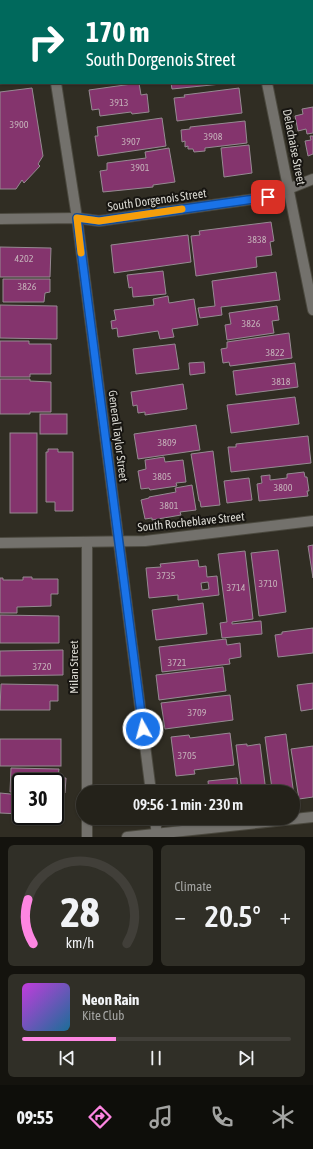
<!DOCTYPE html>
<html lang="en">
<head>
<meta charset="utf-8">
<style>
  body { margin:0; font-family:"Asap Condensed",sans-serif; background:#302f27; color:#f1f3f6; height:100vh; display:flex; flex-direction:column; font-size:15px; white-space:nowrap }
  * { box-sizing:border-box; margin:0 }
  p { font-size:13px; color:#a3a4a2 }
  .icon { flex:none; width:22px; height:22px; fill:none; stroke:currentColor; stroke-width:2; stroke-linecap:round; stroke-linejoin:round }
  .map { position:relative; height:837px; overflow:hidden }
  .drawer { display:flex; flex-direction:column; gap:8px; padding:8px; background:#14130e; flex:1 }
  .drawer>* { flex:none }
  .hud { position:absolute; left:0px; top:0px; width:313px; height:84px; box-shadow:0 1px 3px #0004,0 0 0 1px #413f39; background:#00695c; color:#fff; overflow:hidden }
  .speed { position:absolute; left:12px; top:773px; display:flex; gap:8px; font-size:20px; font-weight:700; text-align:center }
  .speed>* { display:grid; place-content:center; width:52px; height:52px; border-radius:50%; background:#24221a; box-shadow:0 1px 3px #0004,0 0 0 1px #413f39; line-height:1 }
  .speed .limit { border:2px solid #111; border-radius:6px; background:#fff; color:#111 }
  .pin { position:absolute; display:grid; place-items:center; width:34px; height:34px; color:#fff; margin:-17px; border-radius:8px; box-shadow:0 2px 6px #0006 }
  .me { position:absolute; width:44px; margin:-22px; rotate:353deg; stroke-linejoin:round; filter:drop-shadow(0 0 3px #0008) }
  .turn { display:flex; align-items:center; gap:14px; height:84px; padding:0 20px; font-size:18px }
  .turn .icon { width:52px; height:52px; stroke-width:2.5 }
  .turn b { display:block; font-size:28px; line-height:34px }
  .big { font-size:30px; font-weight:600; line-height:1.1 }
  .drawer .widget { flex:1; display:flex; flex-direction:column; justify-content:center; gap:6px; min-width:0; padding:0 14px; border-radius:6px; background:#302f27 }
  .drawer .dial { align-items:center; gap:0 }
  .dial svg { height:104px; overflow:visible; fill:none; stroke:#413f39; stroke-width:7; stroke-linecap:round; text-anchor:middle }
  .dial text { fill:#f1f3f6; stroke:none }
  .song { display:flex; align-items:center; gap:12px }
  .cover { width:48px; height:48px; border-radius:6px; background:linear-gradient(135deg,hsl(290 70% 55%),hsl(200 70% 35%)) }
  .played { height:4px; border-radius:2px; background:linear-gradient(90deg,#fd86e2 35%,#413f39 35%) }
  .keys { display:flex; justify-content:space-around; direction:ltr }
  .heat { display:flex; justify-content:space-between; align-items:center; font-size:22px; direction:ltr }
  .drawer .tiles { flex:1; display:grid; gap:8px; grid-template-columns:1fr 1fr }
  .widget:last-child { grid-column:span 2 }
  .trip { position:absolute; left:76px; top:785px; width:224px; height:40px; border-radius:20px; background:#24221a; box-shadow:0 1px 3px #0004,0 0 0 1px #413f39; font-weight:600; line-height:40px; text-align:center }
  .menu { display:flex; height:64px; justify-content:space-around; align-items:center; background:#0e0e0a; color:#a3a4a2 }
  .menu .icon { width:28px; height:28px }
  .menu .current { color:#fd86e2 }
  .menu b { font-size:18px; color:#f1f3f6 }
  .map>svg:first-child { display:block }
</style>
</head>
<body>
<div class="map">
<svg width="313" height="837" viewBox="0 0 313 837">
  <rect width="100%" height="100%" fill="#302d23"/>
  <!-- building -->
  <g fill="#84346d" stroke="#968a92" fill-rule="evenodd">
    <polygon points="0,0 20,0 20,1 1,1 0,5"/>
    <polygon points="84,0 135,0 84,1"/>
    <rect x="160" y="0" width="62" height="1"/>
    <polygon points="139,83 141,95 147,94 149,112 132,114 131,112 100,116 99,109 92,110 89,90"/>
    <polygon points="171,83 231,83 172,89"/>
    <polygon points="32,88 43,156 38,164 40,166 24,183 22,180 16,189 0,189 0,92"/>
    <polygon points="239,88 242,113 177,121 174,98 185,97 184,95"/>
    <polygon points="313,107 313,133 307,134 306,129 298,131 295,116 303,114 302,109"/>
    <polygon points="162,118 166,146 98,156 95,136 98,136 97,127"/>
    <polygon points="245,121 247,143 205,148 205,151 194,152 193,149 188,149 188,146 185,147 185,141 182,142 181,130 190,129 190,127"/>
    <polygon points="310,136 313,136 313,154 308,156 305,141 311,140"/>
    <polygon points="249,145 252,173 224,177 221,148"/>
    <polygon points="169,148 175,182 153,185 153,187 103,192 100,171 107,170 107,163 146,158 145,152"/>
    <polygon points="271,222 274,241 270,242 272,255 256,257 257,267 196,276 191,236 200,235 199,231"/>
    <polygon points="188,235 191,262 114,273 111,245"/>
    <polygon points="0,247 51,248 50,277 0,277"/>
    <polygon points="163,271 166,294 133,297 132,287 129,288 127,275"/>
    <polygon points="276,272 280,300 221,307 222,315 200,318 198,308 215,306 212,281"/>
    <polygon points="3,279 50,279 50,292 45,293 44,302 3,302"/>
    <polygon points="168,296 169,303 194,299 198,325 172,329 174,337 160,339 158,331 118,337 117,328 112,329 111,321 116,320 114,310 154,305 153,299"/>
    <polygon points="0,305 57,306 57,339 0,338"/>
    <polygon points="277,306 279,320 272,321 274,333 227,340 225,325 231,324 229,313"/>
    <polygon points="289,333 292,358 230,366 229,362 223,363 221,349 227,348 227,342"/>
    <polygon points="0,341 29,341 29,344 51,344 51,374 30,374 30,377 0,377"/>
    <polygon points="175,344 179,369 136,374 133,349"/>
    <polygon points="204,362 205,373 190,375 189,363"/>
    <polygon points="295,363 298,387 236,395 233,371"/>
    <polygon points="0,379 30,379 30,381 51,382 51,412 30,412 30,414 0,414"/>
    <polygon points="183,384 187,409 145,415 145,412 138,413 137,405 133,406 131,392"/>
    <polygon points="295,397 299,424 231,433 227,405"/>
    <rect x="40" y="414" width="27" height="20"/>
    <polygon points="196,425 200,450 138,459 134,434"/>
    <rect x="10" y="433" width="27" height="80"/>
    <polygon points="308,436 311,463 231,472 228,447 236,447 236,444"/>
    <polygon points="48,449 58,449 58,452 73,452 73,511 55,511 55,502 46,502 46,452 48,452"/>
    <polygon points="213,451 220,505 201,507 200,501 199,501 191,454"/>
    <polygon points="164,457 165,462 183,460 186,482 176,483 177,486 150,490 149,488 141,489 138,471 146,469 145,460"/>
    <polygon points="304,472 305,477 307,477 309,491 307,491 308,496 259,501 257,484 262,483 261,476 270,475 270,480 287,478 287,474"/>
    <polygon points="249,478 252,500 227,503 224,481"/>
    <polygon points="192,485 196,510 180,512 181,515 152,520 152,518 145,519 141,500 149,498 149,497 176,492 175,488"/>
    <polygon points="313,545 313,578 308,546"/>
    <polygon points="278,550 286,612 259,616 251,553"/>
    <polygon points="245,551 253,619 232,622 232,624 261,621 262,634 222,638 220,623 227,622 218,554"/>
    <path d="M198 560 199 567 206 566 207 577 217 576 219 595 178 600V595L149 598 146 568 161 567 160 564ZM208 582 209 589 202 590 201 583Z"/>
    <polygon points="23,577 32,577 32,579 58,579 58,594 51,594 51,606 17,607 17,613 0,613 0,578 3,578 3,580 23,580"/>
    <polygon points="203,603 207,634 156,640 152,610"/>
    <polygon points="0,615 59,616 59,643 0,643"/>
    <polygon points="313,628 313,653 278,657 275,635 282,634 282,632"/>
    <polygon points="226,639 227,645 240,643 241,657 229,659 230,664 162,672 159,647"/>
    <polygon points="63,650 63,675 0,676 0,651"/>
    <polygon points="223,667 226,691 159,700 156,675"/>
    <polygon points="313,683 313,709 301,711 297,685"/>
    <polygon points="1,684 58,685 58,701 50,701 50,710 0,710"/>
    <polygon points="230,695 233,720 165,729 161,703"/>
    <polygon points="230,733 234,765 194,770 195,774 176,776 171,737 189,735 190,738"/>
    <polygon points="286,734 294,796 293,796 293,792 282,792 282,788 272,789 265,737"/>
    <rect x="0" y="739" width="61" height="27"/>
    <polygon points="247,744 247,746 260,744 266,792 242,792 236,745"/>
    <polygon points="313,746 313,797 299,799 291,749"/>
    <polygon points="11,768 59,769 58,778 66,778 65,793 55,793 55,782 21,782 21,792 10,792"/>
    <polygon points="237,778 238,792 209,792 208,781"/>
    <polygon points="0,793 21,795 21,814 0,813"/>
  </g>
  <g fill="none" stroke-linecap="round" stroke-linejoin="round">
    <defs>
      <g id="minor">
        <polyline points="43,0 43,1"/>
        <polyline points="251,0 251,1"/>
        <polyline points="0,45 1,45"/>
        <polyline points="56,83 77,218 151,792"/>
        <polyline points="267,83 313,310"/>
        <polyline points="0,219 77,218 99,221 268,197 313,179"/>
        <polyline points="0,543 145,541 313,521"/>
        <polyline points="87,792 87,542"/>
        <polyline points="155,818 157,837"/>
        <polyline points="87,837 87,818"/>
        <polyline points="127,837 313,817"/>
      </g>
    </defs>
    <!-- minor casing -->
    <use href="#minor" stroke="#4b493f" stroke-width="12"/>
    <!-- minor -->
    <use href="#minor" stroke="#73716c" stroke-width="10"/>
  </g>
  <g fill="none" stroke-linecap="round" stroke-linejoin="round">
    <defs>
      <polyline id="route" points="143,729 77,218 99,221 268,197"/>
    </defs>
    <!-- route casing -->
    <use href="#route" stroke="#114b97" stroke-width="10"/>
    <!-- route -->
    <use href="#route" stroke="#1a73e8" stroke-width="7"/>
    <!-- slow -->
    <polyline stroke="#f59e0b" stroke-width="7" points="81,253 77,218 99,221 182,209"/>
  </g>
  <g text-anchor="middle" stroke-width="4" stroke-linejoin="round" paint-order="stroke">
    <!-- number labels -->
    <g font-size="10" fill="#c4b0b9">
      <text x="119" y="106">3913</text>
      <text x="19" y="128">3900</text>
      <text x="213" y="140">3908</text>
      <text x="131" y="145">3907</text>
      <text x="140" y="171">3901</text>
      <text x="257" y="243">3838</text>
      <text x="24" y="262">4202</text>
      <text x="27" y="290">3826</text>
      <text x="251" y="327">3826</text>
      <text x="275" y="356">3822</text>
      <text x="281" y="385">3818</text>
      <text x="167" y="446">3809</text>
      <text x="162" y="480">3805</text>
      <text x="283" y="491">3800</text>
      <text x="169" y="509">3801</text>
      <text x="166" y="579">3735</text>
      <text x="268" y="587">3710</text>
      <text x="236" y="591">3714</text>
      <text x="177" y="666">3721</text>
      <text x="42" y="670">3720</text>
      <text x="197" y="716">3709</text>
      <text x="187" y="759">3705</text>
    </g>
    <!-- street labels -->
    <g font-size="12" fill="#dad9d2" stroke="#171511">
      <text transform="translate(294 147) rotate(79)" y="4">Delachaise Street</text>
      <text transform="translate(157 200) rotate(-8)" y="4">South Dorgenois Street</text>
      <text transform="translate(118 436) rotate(83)" y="4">General Taylor Street</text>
      <text transform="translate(191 522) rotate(-6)" y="4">South Rocheblave Street</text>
      <text transform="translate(74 667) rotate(-90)" y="4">Milan Street</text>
    </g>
  </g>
</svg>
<div class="speed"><div class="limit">30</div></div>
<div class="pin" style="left:268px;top:197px;background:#d93025"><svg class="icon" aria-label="arrive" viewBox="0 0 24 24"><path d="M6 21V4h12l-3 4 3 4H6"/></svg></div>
<svg class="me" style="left:143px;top:729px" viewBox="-20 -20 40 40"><circle r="17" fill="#1a73e8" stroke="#fff" stroke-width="3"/><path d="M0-11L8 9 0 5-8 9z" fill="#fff"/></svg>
<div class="trip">09:56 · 1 min · 230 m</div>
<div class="hud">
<div class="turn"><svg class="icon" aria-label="right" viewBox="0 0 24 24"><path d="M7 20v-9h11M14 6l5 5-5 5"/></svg><div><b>170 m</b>South Dorgenois Street</div></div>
</div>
</div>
<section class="drawer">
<div class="tiles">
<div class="widget dial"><svg viewBox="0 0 100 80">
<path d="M14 69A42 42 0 1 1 86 69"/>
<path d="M14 69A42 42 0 0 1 10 35" stroke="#fd86e2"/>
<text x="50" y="56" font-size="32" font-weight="700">28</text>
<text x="50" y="72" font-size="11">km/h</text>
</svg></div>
<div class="widget"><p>Climate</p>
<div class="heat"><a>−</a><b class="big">20.5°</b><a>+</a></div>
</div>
<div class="widget">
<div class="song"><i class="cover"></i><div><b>Neon Rain</b><p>Kite Club</p></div></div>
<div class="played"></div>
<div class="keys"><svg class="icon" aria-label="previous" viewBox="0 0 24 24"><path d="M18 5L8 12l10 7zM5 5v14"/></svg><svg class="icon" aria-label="pause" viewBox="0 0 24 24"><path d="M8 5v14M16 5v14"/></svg><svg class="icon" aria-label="next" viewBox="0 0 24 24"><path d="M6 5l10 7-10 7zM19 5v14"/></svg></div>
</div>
</div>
</section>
<nav class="menu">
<b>09:55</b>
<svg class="icon current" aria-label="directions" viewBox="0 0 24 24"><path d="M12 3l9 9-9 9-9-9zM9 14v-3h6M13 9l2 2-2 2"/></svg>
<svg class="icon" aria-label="music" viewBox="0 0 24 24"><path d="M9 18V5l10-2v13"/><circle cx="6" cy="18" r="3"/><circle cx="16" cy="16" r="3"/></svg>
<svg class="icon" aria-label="phone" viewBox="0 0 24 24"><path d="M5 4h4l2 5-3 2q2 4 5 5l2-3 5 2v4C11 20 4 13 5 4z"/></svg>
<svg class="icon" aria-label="climate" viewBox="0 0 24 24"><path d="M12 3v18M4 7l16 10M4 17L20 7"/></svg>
</nav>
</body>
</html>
